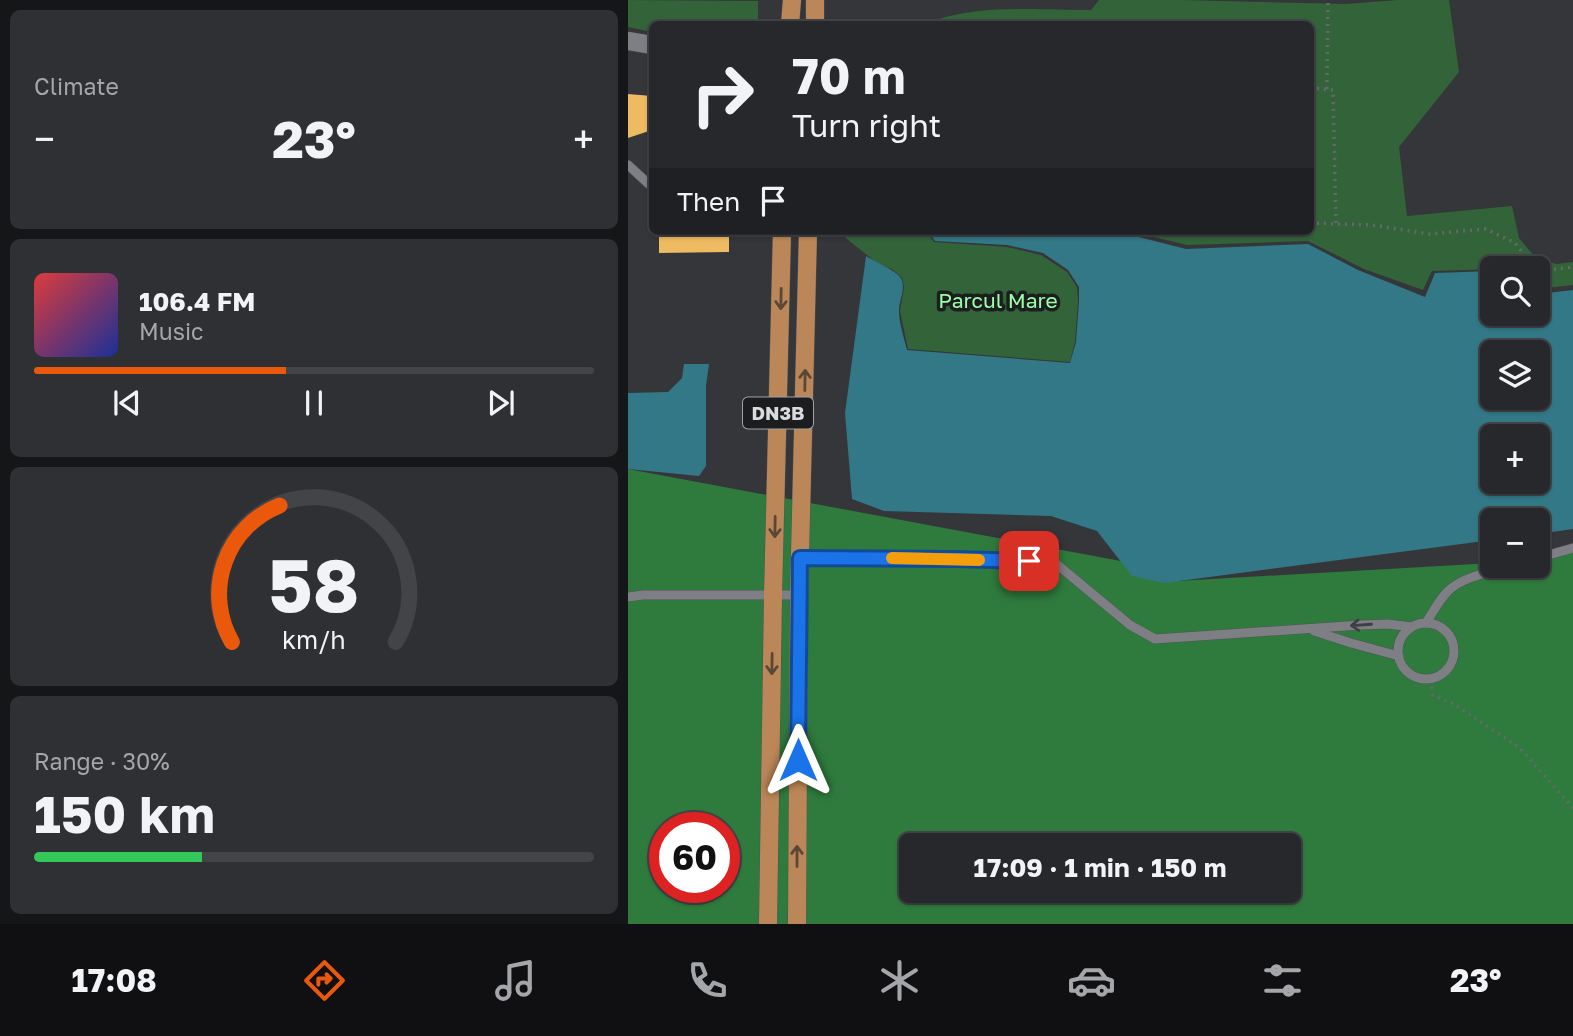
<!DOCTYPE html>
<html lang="en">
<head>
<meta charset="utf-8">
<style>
  body { margin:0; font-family:"Golos Text",sans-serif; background:#2f3034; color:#f1f3f6; height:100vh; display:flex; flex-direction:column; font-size:26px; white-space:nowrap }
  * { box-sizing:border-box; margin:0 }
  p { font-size:23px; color:#a4a6a9 }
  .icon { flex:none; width:38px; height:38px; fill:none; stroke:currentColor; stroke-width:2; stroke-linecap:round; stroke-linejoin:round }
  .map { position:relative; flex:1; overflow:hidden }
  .side { display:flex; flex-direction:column; gap:10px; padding:10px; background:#151618; width:628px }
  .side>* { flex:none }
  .top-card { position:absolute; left:21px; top:21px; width:665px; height:214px; border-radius:10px; box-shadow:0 2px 5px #0004,0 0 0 2px #434448; background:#27282c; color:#f1f3f6; overflow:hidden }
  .buttons { position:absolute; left:852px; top:256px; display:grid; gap:14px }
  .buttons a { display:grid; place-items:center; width:70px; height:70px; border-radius:10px; background:#27282c; box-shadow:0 2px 5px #0004,0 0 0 2px #434448; font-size:35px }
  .speed { position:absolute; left:21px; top:812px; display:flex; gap:14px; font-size:35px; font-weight:700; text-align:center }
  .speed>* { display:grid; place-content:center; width:91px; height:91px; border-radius:50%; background:#27282c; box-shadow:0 2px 5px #0004,0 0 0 2px #434448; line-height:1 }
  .speed .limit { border:10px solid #d22; background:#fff; color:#111 }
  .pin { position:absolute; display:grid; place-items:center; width:60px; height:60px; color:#fff; margin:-30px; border-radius:14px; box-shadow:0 4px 10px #0006 }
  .me { position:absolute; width:77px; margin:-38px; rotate:0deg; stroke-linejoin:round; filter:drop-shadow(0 0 5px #0008) }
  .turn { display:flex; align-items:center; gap:24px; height:147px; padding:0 28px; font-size:32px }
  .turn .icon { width:91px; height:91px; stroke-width:2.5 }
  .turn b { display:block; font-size:49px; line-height:60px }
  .then { display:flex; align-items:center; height:66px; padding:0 28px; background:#0003; gap:14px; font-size:26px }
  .big { font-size:52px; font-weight:700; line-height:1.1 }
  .side .tile { flex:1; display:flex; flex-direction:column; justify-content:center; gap:10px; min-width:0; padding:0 24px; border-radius:10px; background:#2f3034 }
  .side .dial { align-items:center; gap:0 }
  .dial svg { height:182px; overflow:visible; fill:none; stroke:#434448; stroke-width:7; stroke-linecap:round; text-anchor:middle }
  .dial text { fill:#f1f3f6; stroke:none }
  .song { display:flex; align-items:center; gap:21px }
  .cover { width:84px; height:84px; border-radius:10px; background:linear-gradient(135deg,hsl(0 70% 55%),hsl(230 70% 35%)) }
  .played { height:7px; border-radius:4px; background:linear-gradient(90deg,#ea580c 45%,#434448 45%) }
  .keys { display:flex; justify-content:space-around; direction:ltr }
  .heat { display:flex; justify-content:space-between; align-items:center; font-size:38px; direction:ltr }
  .charge { height:10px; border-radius:5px; background:linear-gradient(90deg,#34c759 30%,#434448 0) }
  .trip { position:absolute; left:271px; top:833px; width:402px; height:70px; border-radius:10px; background:#27282c; box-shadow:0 2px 5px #0004,0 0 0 2px #434448; font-weight:700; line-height:70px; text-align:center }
  .tabs { display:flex; height:112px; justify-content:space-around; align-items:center; background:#101012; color:#a4a6a9 }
  .tabs .icon { width:49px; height:49px }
  .tabs .selected { color:#ea580c }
  .tabs b { font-size:32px; color:#f1f3f6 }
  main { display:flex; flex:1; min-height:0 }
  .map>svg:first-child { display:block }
</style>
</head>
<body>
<main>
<section class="side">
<div class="tile"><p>Climate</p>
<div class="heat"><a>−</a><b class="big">23°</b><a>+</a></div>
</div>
<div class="tile">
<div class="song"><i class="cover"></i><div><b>106.4 FM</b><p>Music</p></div></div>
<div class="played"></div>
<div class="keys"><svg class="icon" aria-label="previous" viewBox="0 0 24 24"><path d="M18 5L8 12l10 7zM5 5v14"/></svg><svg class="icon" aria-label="pause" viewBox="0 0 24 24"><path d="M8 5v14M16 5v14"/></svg><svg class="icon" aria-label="next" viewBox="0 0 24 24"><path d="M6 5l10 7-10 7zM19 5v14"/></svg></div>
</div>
<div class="tile dial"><svg viewBox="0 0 100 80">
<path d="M14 69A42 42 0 1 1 86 69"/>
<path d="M14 69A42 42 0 0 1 35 9" stroke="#ea580c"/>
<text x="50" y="56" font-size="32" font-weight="700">58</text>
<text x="50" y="72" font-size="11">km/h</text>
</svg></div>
<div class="tile"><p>Range · 30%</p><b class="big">150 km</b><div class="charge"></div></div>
</section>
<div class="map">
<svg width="945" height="924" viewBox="0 0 945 924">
  <rect width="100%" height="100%" fill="#34363a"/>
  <!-- green -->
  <g fill="#326339">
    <polygon points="0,0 130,1 130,24 24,24 24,32 0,27"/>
    <path d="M471 0H554L717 4 770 0H821L831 72 771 147 779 216 884 206 891 238 906 256 928 264 945 262V285L910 289V268L804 271 795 290 736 269 680 241 559 245 501 231H682V24H298C344 3 413 10 463 10Z"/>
    <polygon points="209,231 298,231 306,242 379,247 413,255 439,272 449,287 450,301 447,342 442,362 280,349 272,311 276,287 274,278 264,269 250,264"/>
  </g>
  <!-- forest -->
  <path fill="#2f7b3d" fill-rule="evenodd" d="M0 469 509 564 549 581 864 563V565H910V558L945 553V924H0ZM37 828H96V887H37ZM284 845H662V891H284Z"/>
  <!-- water -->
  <g fill="#327886" fill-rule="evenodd">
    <path d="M300 231H487L558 249 680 244 730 270 797 297 807 273 864 271V313H910V294L945 290V529L910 534V520H864V540L536 583 504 576 469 531 423 516 256 511 224 499 217 413 238 256C247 262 267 270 272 277 279 287 271 300 271 311 271 323 276 338 279 350L442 363 448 342 451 300V287L440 270 415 253 379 245 307 241ZM864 352H910V397H864ZM864 436H910V481H864Z"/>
    <polygon points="56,364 81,364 78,386 78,466 71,476 0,469 0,393 40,392 54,378"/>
  </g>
  <!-- building -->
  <g fill="#eeba62">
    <polygon points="0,94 24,96 24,130 0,138"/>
    <polygon points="31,231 101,231 101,252 31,253"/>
  </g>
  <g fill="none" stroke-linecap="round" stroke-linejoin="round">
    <defs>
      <g id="service">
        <polyline points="0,165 24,187"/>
        <polyline points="172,558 327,559 426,562 502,625 527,639 733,625 760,624 784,627"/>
        <polyline points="910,558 945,548"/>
        <polyline points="0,597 15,595 171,595"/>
        <circle cx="798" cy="651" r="28"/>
        <path d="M798 623C805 612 811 600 820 591 837 575 866 572 887 565"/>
        <polyline points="686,631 723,643 771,656"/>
      </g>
      <polyline id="minor" points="0,41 24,45"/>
      <g id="primary">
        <polyline points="162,24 164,0"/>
        <polyline points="187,24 187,0"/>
        <polyline points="140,924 145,596 154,231"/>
        <polyline points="169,924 171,595 180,231"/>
      </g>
    </defs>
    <!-- service casing -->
    <use href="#service" stroke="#515256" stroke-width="10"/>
    <!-- minor casing -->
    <use href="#minor" stroke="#515256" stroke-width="19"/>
    <!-- primary casing -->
    <use href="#primary" stroke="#515256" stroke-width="19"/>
    <!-- path -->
    <g stroke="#66686c" stroke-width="3.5" stroke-dasharray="2 5" stroke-linecap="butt">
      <polyline points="682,88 705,90 708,224"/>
      <polyline points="699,89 700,3"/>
      <polyline points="682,223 744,225 801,234 858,229 887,243 901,261 920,270 945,267"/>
      <polyline points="557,231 569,231"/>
      <polyline points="802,680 805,695 826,704 892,748 945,808"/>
    </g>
    <!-- service -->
    <use href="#service" stroke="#7d7f84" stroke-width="9"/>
    <!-- minor -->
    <use href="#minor" stroke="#7d7f84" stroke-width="18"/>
    <!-- primary -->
    <use href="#primary" stroke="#bc8758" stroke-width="18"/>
  </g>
  <!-- one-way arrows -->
  <defs><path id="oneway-shaft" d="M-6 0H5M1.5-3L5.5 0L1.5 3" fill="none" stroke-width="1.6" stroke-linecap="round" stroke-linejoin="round" transform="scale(1.75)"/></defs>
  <g stroke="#5c4736">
    <use href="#oneway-shaft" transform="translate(153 299) rotate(91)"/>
    <use href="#oneway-shaft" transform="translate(177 380) rotate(-89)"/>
    <use href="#oneway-shaft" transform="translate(147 527) rotate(91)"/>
    <use href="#oneway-shaft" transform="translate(144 664) rotate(91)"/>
    <use href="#oneway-shaft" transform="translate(169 856) rotate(-90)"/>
  </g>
  <use stroke="#3e3f42" href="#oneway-shaft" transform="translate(733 625) rotate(176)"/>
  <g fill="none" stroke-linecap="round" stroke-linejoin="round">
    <defs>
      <polyline id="route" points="170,760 172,558 327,559 401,561"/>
    </defs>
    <!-- route casing -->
    <use href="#route" stroke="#114b97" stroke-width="18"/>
    <!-- route -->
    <use href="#route" stroke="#1a73e8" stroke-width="12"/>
    <!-- slow -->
    <polyline stroke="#f59e0b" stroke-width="12" points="264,558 351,560"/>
  </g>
  <g text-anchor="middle" stroke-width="7" stroke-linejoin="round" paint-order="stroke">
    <!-- shield labels -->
    <rect fill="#1c1d1f" stroke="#a1a2a5" stroke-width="2" x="115" y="397.5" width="70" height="31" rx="5"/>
    <g font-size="19" font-weight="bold" fill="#dadbde">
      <text x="150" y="420">DN3B</text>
    </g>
    <!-- park labels -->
    <g font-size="21" fill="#9afea6" stroke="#1c1d1f">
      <text x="370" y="308">Parcul Mare</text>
    </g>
  </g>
</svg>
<div class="buttons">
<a><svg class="icon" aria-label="search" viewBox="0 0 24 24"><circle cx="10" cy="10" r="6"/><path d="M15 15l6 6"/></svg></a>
<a><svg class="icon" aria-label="layers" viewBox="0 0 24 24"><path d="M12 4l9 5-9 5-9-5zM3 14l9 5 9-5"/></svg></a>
<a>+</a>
<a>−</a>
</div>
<div class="speed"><div class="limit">60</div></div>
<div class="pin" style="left:401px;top:561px;background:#d93025"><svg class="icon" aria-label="arrive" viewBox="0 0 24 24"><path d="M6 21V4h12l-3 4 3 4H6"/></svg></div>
<svg class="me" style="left:170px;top:760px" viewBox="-20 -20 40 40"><path d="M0-17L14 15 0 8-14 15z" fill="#1a73e8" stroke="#fff" stroke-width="4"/></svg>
<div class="trip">17:09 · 1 min · 150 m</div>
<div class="top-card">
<div class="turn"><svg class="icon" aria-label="right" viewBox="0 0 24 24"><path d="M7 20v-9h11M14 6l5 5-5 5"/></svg><div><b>70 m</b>Turn right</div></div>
<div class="then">Then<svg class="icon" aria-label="arrive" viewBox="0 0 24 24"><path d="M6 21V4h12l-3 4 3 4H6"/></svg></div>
</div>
</div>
</main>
<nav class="tabs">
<b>17:08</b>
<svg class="icon selected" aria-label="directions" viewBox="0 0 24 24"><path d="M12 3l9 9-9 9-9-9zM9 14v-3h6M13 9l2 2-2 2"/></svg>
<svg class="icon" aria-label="music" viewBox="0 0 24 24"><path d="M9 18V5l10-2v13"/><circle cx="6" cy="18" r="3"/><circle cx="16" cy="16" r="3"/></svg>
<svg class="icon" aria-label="phone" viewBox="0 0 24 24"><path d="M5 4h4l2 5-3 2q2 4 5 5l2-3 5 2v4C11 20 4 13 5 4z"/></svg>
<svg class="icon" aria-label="climate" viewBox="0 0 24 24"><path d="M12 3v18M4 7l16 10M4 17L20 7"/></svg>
<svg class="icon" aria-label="car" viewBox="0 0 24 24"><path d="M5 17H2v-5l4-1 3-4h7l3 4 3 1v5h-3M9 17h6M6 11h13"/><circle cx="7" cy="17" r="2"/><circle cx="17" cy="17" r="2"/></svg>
<svg class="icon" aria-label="filters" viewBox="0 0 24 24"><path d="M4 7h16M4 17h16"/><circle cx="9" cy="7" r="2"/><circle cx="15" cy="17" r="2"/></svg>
<b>23°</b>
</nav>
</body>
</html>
